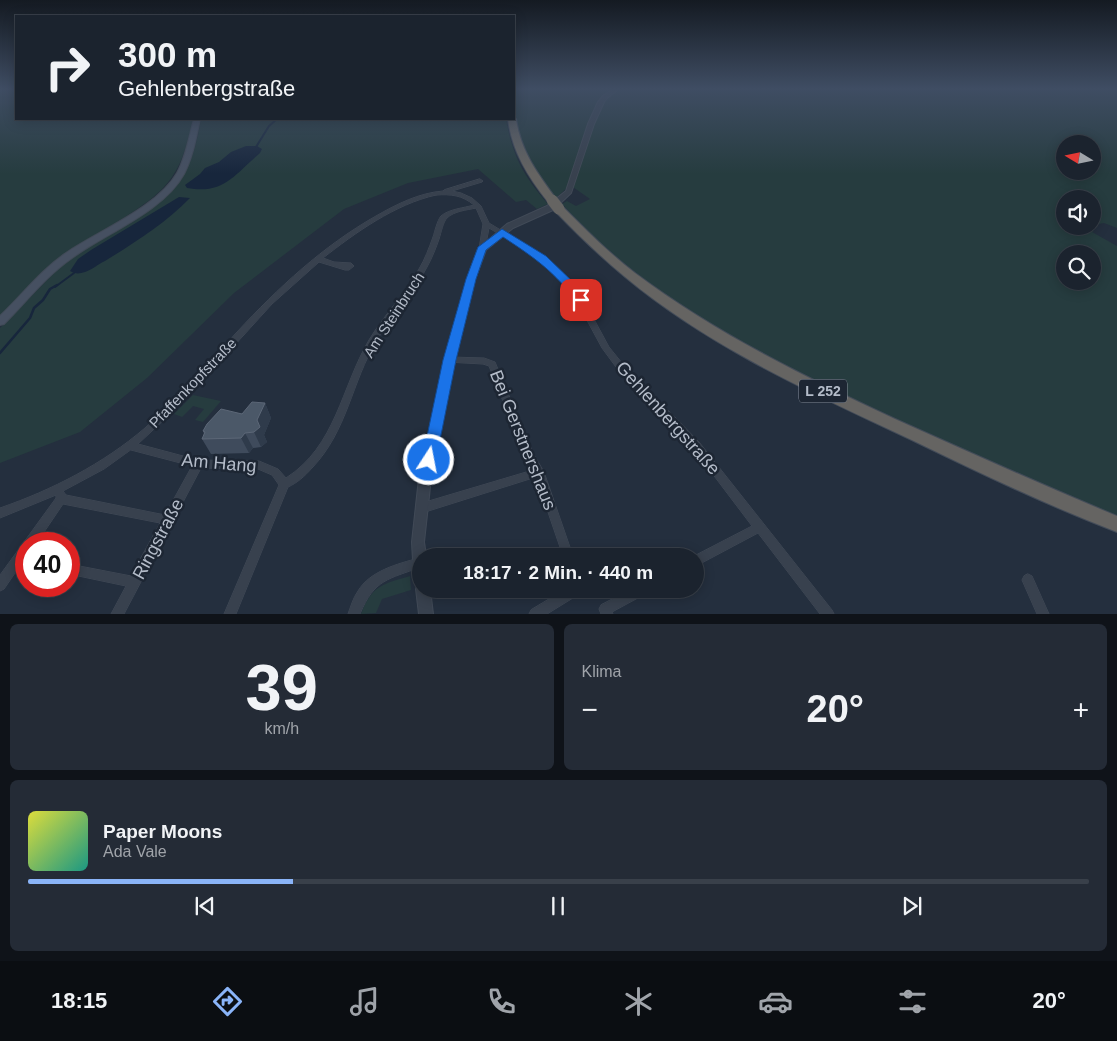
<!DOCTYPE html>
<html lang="de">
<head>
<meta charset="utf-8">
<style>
  body { margin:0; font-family:Arial,sans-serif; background:#242b36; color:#f1f3f6; height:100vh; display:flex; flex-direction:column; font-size:19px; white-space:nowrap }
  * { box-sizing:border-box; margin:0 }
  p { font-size:16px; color:#a0a4aa }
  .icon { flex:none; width:28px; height:28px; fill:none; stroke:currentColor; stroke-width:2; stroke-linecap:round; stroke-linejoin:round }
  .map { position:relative; height:614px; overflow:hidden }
  .sheet { display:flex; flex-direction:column; gap:10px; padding:10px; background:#0f1319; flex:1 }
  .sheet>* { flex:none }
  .top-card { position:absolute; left:15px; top:15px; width:500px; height:105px; border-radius:0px; box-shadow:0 2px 12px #0003,0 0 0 1px #39404a; background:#1b232e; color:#f1f3f6; overflow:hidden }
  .needle { width:32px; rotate:280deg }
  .controls { position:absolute; left:1056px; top:135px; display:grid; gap:10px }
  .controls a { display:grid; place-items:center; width:45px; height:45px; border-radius:50%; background:#1b232e; box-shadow:0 2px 12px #0003,0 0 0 1px #39404a; font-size:25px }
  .speed { position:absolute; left:15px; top:532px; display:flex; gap:10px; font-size:25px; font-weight:700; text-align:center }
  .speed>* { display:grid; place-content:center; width:65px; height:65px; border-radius:50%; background:#1b232e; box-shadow:0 2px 12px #0003,0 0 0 1px #39404a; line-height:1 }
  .speed .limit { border:8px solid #d22; background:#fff; color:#111 }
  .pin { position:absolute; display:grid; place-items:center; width:42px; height:42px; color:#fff; margin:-21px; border-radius:10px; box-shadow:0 2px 8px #0006 }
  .me { position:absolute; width:55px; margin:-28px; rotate:11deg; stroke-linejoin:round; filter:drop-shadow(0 0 4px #0008) }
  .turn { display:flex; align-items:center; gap:18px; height:105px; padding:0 20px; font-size:22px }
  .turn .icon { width:65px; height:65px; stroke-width:2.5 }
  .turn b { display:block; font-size:35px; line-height:42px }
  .big { font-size:38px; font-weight:700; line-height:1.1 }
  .sheet .widget { flex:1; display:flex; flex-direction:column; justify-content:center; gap:8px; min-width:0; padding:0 18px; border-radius:8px; background:#242b36 }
  .sheet .dial { align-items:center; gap:0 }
  .dial b { font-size:65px; line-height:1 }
  .song { display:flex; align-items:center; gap:15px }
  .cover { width:60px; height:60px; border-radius:8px; background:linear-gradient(135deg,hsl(60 70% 55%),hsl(170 70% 35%)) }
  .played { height:5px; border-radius:2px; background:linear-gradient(90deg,#8ab4f8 25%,#39404a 25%) }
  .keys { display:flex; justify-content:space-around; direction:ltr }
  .heat { display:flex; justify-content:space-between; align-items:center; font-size:28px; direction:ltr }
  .sheet .tiles { flex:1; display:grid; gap:10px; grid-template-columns:1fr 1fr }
  .widget:last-child { grid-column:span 2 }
  .trip { position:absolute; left:412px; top:548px; width:292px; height:50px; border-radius:25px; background:#1b232e; box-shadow:0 2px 12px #0003,0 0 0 1px #39404a; font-weight:700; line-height:50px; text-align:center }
  .tabs { display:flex; height:80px; justify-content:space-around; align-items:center; background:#0b0e12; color:#a0a4aa }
  .tabs .icon { width:35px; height:35px }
  .tabs .current { color:#8ab4f8 }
  .tabs b { font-size:22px; color:#f1f3f6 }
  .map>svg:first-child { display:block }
</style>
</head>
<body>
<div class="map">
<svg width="1117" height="614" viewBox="0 0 1117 614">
  <rect width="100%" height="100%" fill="#242f3e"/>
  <!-- green -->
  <g fill="#263c3f" fill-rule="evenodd">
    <path d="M0 88H16V119H193C181 174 170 189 122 219 111 226 99 232 89 239 59 263 30 291 0 316Z"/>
    <path d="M517 88H1117V228L1104 223 1093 225 1092 199H1065V226H1088L1094 231 1092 232 1117 246V519C1027 479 937 440 848 397 745 347 639 291 562 204L567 201 576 206 590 199 570 185 556 198C533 168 508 128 517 88ZM1065 144H1092V171H1065ZM1065 254H1092V281H1065Z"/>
    <path d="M201 119H506C513 157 523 175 548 204L537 209 526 200 516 202 478 169 408 183 344 209 234 293 147 378 80 432 0 463V328L63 264 176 186C191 167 197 143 201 119Z"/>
    <polygon points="193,395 221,401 203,422 195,420 204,409 193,406 182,417 174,414"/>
    <path d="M410 576 411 590 382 599 376 613 361 614C372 585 383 584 410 576Z"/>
  </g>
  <!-- water -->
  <g fill="#17263c">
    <path d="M246 146H257L262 149 260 153C235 174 224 195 187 188L185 185 200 174 205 168 219 162 231 152Z"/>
    <path d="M179 197 190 198C166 223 134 243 105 261 98 264 92 270 85 272 79 274 75 274 70 271L78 259 91 250Z"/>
  </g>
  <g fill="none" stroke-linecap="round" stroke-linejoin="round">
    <!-- stream-far1 -->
    <g stroke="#17263c" stroke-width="2">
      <polyline points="256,147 269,126 277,119"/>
      <polyline points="55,287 74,273"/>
    </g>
    <!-- stream -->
    <polyline stroke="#17263c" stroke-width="2.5" points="0,353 30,318 34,308 43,300 50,289 57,285"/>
    <defs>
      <g id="minor">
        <path d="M480 179 483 181 482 182 452 191 461 193 472 198 481 206 489 223 545 257 575 284 609 347 622 363 699 442 832 610 834 614H820L758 533 696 566V556H694L752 526 693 448 616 367 602 348 569 287 541 259 489 228 485 249 482 251 480 250 479 249 483 224 476 208C467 210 454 211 447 218 443 222 441 233 439 239 436 248 432 258 427 267 414 293 392 314 377 340 351 383 348 430 312 468 305 476 297 483 288 487L236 614H224L279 485 272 475 258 469 201 468 124 614H111L126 586 69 574V564L131 576 160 523 63 504 36 544H26V557L4 589 0 591V575L56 498V495L0 518V508C52 490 103 464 145 428 178 399 207 365 237 332 278 288 323 246 376 216 397 204 419 193 443 191L444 190ZM436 195C451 194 462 195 474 205 464 208 449 209 441 216 437 221 435 231 433 237 429 248 425 259 419 269 405 294 384 315 369 340 341 388 336 446 286 478L278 469 259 461 198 460 138 444 183 402 272 304 319 262 345 270H349L354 266 351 263 334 262 323 258C355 233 395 204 436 195ZM131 450 192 466 165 515 66 495 63 491 104 469Z"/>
        <polygon points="450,357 484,358 495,362 533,453 544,472 573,556 563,556 536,477 422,513 418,511 417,508 418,505 422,503 533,470 524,454 489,366 483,364 447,362 446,360 447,358"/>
        <path d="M419 558 421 559V567C389 579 374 579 360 614H348C351 606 353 598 358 591 370 571 397 564 419 558Z"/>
        <polygon points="1028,574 1032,576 1049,614 1037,614 1022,580 1024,576"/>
        <polygon points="566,589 583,589 581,593 547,614 529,614 531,610"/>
        <polygon points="632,589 649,589 647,593 612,612 613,614 601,614 599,609 601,605"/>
      </g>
      <polygon id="tertiary" points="614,88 620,88 607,98 604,102 594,124 571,193 553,210 513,228 486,250 475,279 455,360 431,478 424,542 426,556 421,556 421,589 430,589 433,614 419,614 416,589 418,584 416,584 414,579 412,542 419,478 445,360 467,279 478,249 507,224 547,206 566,191 588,124 598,102 603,96"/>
      <path id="secondary" d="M194 119H200C196 137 193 157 184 174 163 212 106 233 72 258 46 276 26 302 4 324L0 325V316C22 295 41 270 66 253 98 231 158 207 177 173 186 157 189 137 194 119Z"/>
      <g id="trunk">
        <path d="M514 117 516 119C521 152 538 174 557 200L556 202H548C528 177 512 151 508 119H514Z"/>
        <path d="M559 206 563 207C586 230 609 253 635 273 715 333 805 377 895 419 969 452 1042 485 1117 516V532C1049 506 982 474 916 442 816 395 710 348 624 276 600 256 577 234 555 211V207Z"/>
      </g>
    </defs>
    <!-- minor casing -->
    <use href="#minor" stroke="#414a57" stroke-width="1"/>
    <!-- tertiary casing -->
    <use href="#tertiary" stroke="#414a57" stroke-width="2"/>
    <!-- secondary casing -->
    <use href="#secondary" stroke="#414a57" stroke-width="2"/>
    <!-- trunk casing -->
    <use href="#trunk" stroke="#434c59" stroke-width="2"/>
    <!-- minor -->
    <use href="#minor" fill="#38414e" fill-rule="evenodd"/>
    <!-- tertiary -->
    <use href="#tertiary" fill="#38414e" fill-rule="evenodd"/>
    <!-- secondary -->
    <use href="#secondary" fill="#465061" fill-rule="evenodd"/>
    <!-- trunk -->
    <use href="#trunk" fill="#656462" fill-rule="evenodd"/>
    <defs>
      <polyline id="trunk-bridge" points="552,200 559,209"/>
    </defs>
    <!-- trunk-bridge casing -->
    <use href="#trunk-bridge" stroke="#434c59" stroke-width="12" stroke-linecap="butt"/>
    <!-- trunk-bridge -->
    <use href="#trunk-bridge" stroke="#656462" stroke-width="11"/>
  </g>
  <!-- wall -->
  <polygon fill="#3f4b5c" points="265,403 271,418 264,435 267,442 261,447 253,448 249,453 211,454 202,439 204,434 203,431"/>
  <!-- shaded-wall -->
  <g fill="#2f3b4b">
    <polygon points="265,403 271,418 264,435 267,442 261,447 254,432 257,420"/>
    <polygon points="245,433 253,448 249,453 241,438"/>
  </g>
  <!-- building -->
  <polygon fill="#4b5868" stroke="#5c6777" points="252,402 265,403 257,420 260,427 254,432 245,433 241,438 202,439 205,432 203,431 207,424 221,409 242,414"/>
  <!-- sky -->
  <linearGradient id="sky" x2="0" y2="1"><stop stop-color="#141a22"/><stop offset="0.51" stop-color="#3f4d63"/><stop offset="1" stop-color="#3f4d63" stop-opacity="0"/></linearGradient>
  <rect width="1117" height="174" fill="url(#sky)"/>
  <!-- route -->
  <path fill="#1a73e8" stroke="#114b97" d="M502 229 546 256 575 284 587 300 585 303H577C557 273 532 256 503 237L486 250 476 279 456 360 436 460 434 464 429 466 424 464 422 460 443 360 466 279 478 247Z"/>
  <g text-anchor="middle" stroke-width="5" stroke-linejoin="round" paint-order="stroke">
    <!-- shield labels -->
    <rect fill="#1d2633" stroke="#878f9c" stroke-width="1" x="799" y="379.5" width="48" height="23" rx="4"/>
    <g font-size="14" font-weight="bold" fill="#b4bcc9">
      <text x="823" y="396">L 252</text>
    </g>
    <!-- street labels -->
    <g font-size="15" fill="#b4bcc9" stroke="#1d2633">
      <text transform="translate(394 315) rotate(-57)" y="5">Am Steinbruch</text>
      <text transform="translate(193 383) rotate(-46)" y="5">Pfaffenkopfstraße</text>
    </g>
    <!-- near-street labels -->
    <g font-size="18" fill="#b4bcc9" stroke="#1d2633">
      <text transform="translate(668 418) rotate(48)" y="6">Gehlenbergstraße</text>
      <text transform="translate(523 440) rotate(68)" y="6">Bei Gerstnershaus</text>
      <text transform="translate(219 463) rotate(5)" y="6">Am Hang</text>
      <text transform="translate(158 539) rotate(-62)" y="6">Ringstraße</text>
    </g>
  </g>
</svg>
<div class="controls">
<a><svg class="needle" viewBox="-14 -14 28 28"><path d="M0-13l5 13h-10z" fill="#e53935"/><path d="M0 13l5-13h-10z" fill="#a0a4aa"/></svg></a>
<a><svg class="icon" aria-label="sound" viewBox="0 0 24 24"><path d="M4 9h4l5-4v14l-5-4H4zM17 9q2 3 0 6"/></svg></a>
<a><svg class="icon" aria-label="search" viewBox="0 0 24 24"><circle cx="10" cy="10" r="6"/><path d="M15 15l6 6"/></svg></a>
</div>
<div class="speed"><div class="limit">40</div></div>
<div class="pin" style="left:581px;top:300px;background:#d93025"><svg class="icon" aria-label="arrive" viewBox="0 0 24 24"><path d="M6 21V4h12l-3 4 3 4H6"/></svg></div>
<svg class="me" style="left:429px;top:460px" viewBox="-20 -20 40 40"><circle r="17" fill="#1a73e8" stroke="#fff" stroke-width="3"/><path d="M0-11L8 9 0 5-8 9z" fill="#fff"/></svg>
<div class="trip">18:17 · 2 Min. · 440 m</div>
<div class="top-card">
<div class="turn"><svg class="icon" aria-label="right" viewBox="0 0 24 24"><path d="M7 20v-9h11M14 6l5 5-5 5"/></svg><div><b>300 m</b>Gehlenbergstraße</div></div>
</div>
</div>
<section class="sheet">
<div class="tiles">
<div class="widget dial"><b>39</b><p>km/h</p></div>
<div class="widget"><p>Klima</p>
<div class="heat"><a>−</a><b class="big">20°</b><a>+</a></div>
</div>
<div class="widget">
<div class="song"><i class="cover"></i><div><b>Paper Moons</b><p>Ada Vale</p></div></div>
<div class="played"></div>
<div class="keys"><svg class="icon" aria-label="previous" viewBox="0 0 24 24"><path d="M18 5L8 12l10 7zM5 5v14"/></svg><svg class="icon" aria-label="pause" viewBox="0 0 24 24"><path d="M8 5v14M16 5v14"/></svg><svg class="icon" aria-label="next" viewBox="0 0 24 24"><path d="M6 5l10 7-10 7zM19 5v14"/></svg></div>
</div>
</div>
</section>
<nav class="tabs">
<b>18:15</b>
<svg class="icon current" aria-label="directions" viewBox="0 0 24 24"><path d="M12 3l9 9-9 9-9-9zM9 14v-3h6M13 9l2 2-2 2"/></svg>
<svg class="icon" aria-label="music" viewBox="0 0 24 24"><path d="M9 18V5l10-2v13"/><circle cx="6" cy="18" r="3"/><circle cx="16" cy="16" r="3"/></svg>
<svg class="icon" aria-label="phone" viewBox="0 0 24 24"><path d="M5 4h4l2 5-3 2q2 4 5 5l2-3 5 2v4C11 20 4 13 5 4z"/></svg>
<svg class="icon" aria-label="climate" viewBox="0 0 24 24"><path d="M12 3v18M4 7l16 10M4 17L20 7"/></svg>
<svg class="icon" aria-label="car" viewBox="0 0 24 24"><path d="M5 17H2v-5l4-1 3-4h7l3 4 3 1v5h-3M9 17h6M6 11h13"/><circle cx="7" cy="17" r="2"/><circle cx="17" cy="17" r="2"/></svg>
<svg class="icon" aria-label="filters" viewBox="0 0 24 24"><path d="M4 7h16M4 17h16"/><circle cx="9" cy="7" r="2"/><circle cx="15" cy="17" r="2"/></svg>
<b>20°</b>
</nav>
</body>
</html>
